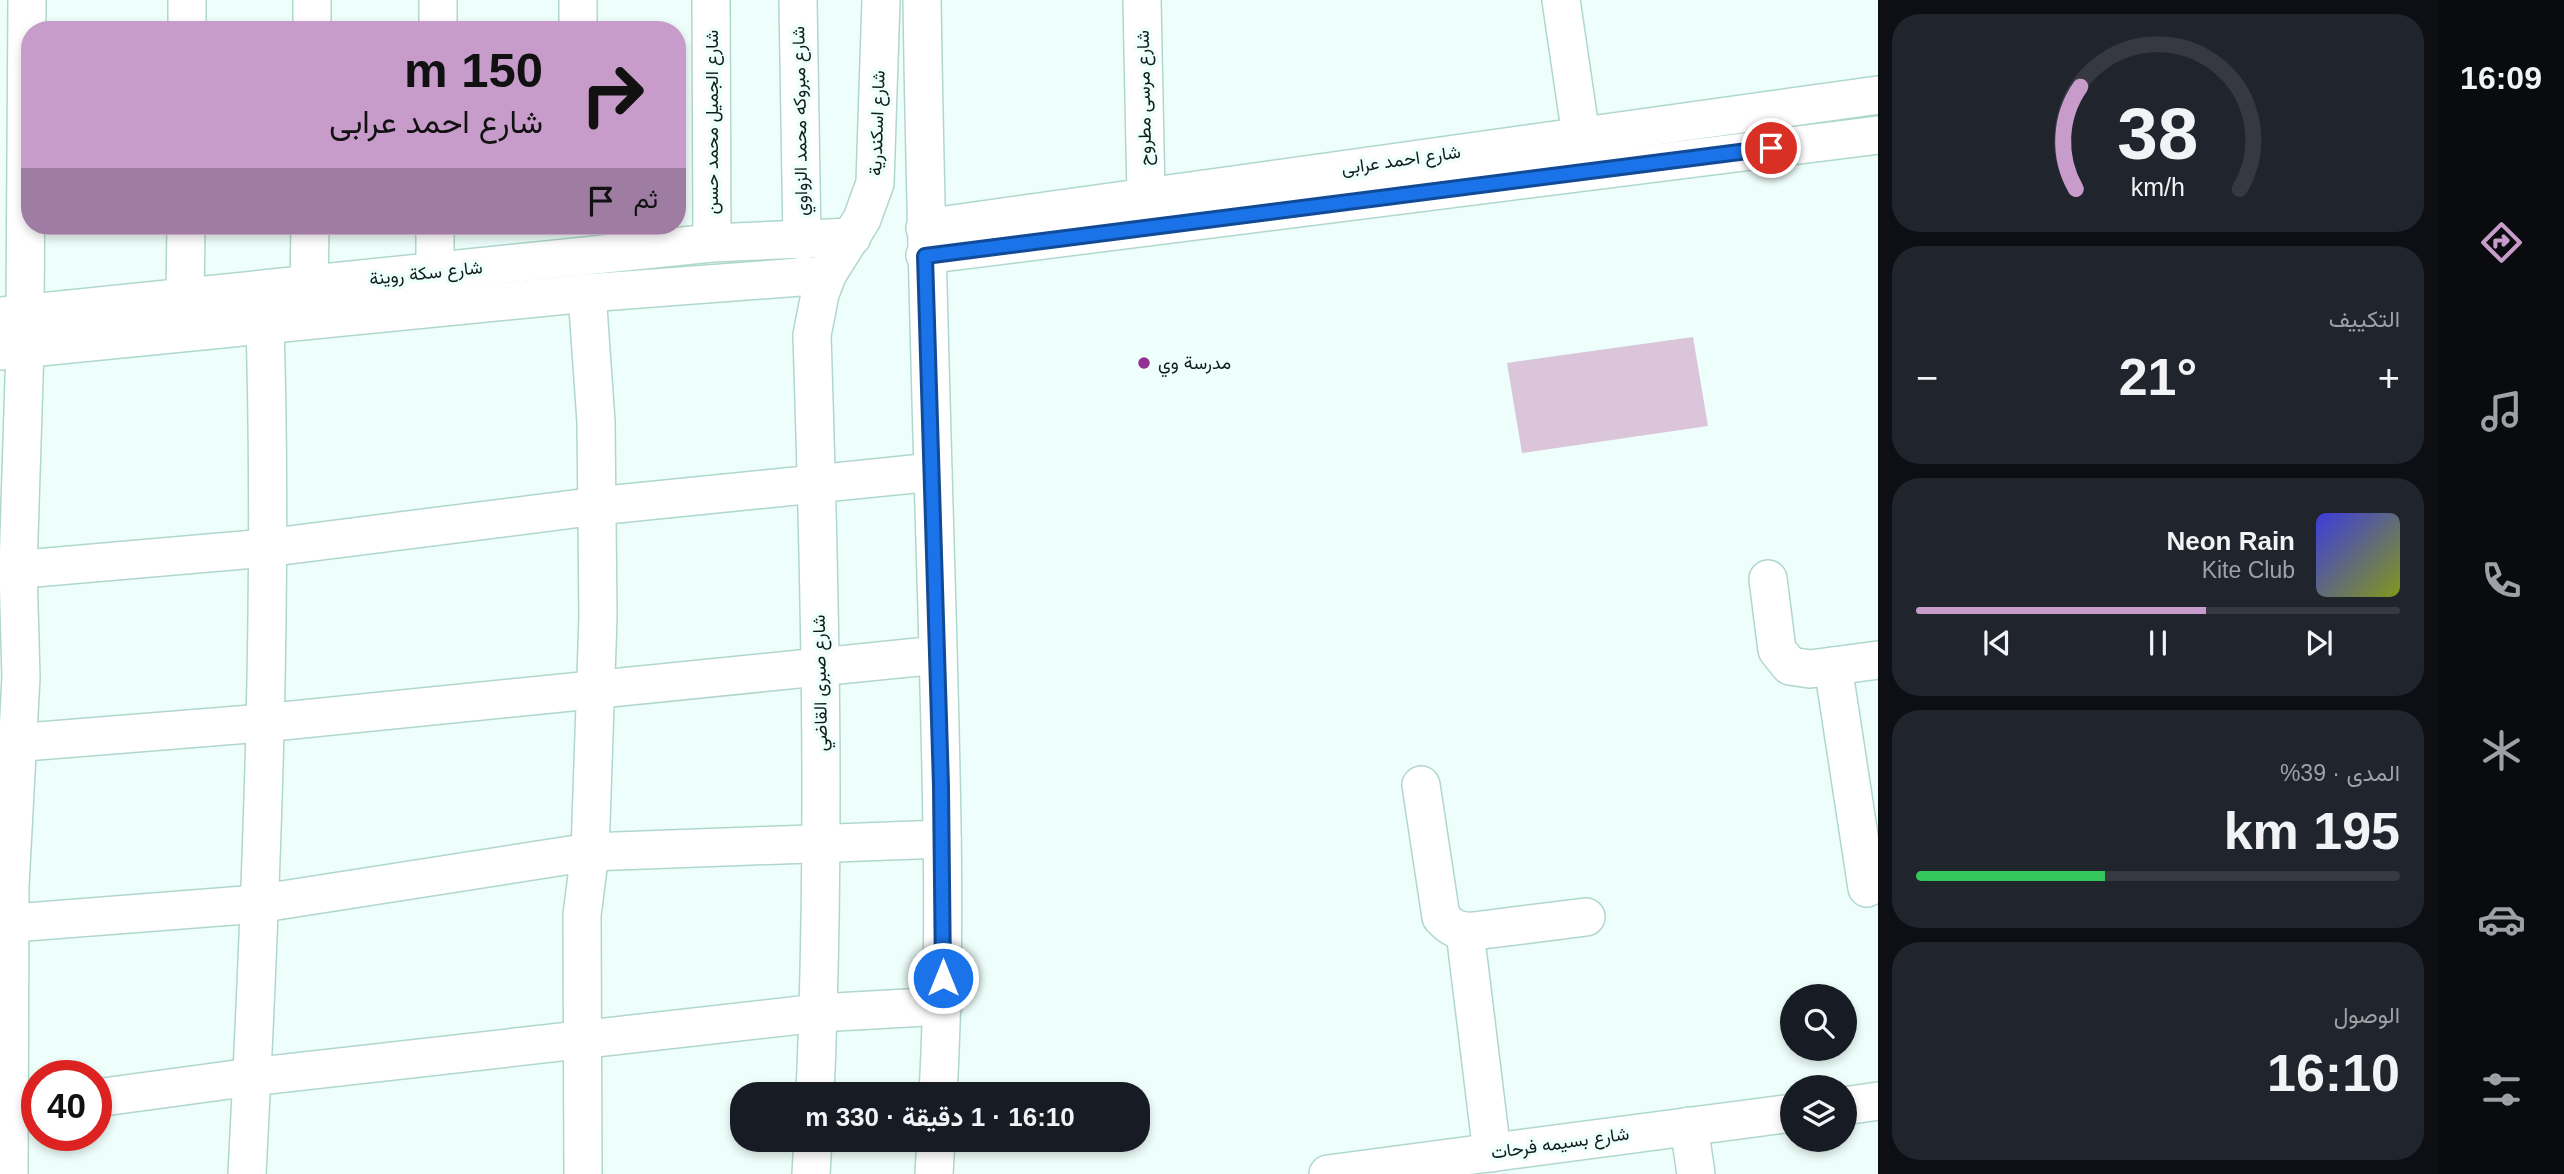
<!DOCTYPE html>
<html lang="ar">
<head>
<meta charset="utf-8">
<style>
  body { margin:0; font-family:Helvetica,Vazirmatn,sans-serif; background:#20242c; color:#f1f3f6; direction:rtl; height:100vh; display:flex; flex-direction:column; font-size:26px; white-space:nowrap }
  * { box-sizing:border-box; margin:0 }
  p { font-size:23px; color:#9ea1a6 }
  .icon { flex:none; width:38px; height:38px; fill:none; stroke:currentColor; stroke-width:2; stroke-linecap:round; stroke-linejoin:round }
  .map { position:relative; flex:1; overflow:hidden; direction:ltr }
  .sheet { display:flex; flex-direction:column; gap:14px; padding:14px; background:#0d0f14; width:560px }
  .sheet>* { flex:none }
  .guide { position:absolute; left:21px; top:21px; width:665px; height:214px; border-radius:28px; box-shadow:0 4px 10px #0003; direction:rtl; background:#c79bca; color:#111; overflow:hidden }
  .controls { position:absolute; left:1780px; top:984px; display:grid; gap:14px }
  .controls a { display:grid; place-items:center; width:77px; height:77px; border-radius:50%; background:#171b24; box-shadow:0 4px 10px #0003; font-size:35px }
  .speed { position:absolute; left:21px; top:1060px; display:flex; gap:14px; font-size:35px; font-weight:700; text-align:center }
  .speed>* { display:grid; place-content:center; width:91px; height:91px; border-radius:50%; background:#171b24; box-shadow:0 4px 10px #0003; line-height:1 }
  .speed .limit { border:10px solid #d22; background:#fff; color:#111 }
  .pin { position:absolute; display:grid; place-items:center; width:60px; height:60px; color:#fff; margin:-30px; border:4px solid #fff; border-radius:50%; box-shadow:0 2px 7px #0007 }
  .me { position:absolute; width:77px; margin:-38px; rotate:0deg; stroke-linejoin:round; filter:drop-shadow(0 0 5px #0008) }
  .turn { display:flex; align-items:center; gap:24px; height:147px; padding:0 28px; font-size:32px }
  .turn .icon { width:91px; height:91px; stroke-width:2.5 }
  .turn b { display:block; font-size:49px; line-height:60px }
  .then { display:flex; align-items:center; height:66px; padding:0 28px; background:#0003; gap:14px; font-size:26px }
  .big { font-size:52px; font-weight:700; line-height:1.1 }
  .sheet .tile { flex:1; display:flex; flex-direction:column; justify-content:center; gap:10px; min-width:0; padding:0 24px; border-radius:28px; background:#20242c }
  .sheet .dial { align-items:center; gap:0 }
  .dial svg { height:182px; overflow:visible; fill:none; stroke:#363941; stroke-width:7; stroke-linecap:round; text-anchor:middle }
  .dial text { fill:#f1f3f6; stroke:none }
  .song { display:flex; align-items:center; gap:21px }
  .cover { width:84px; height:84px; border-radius:10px; background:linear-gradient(135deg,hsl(240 70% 55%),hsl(70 70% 35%)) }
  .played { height:7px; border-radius:4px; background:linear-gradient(90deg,#c79bca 60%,#363941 60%) }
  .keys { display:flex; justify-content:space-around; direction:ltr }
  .heat { display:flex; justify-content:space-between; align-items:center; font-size:38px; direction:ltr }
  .charge { height:10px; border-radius:5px; background:linear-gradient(90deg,#34c759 39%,#363941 0) }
  .trip { position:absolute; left:730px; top:1082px; width:420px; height:70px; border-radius:28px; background:#171b24; box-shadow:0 4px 10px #0003; font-weight:700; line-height:70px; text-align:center; direction:rtl }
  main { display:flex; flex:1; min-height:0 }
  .dock { display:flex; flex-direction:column; width:126px; justify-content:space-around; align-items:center; background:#090b0e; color:#9ea1a6 }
  .dock .icon { width:49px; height:49px }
  .dock .selected { color:#c79bca }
  .dock b { font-size:32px; color:#f1f3f6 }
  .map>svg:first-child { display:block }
</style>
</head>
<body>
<main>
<nav class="dock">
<b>16:09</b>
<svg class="icon selected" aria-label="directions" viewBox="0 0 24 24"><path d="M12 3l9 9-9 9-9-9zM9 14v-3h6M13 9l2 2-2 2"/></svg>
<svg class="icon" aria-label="music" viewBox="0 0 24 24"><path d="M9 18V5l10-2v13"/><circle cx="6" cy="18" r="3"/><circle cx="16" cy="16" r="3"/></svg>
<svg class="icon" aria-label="phone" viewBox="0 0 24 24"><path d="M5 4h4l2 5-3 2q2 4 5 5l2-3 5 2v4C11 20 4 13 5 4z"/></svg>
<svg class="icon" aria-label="climate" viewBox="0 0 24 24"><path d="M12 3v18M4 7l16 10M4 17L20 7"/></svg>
<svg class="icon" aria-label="car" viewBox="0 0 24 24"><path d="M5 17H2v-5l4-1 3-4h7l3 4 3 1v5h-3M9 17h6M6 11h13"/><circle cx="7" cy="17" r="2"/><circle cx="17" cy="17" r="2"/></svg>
<svg class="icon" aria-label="filters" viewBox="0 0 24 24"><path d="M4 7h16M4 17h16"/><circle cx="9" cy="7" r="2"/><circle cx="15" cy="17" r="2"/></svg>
</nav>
<section class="sheet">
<div class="tile dial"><svg viewBox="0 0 100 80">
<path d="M14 69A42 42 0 1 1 86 69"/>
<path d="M14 69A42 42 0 0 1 16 24" stroke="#c79bca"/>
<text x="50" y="56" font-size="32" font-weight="700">38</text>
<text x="50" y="72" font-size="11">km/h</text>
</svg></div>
<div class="tile"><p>التكييف</p>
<div class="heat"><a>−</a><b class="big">21°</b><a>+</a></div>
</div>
<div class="tile">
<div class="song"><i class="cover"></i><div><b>Neon Rain</b><p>Kite Club</p></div></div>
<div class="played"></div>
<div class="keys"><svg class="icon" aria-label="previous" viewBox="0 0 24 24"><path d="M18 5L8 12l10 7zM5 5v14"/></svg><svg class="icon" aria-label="pause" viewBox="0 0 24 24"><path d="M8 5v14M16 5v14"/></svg><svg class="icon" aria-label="next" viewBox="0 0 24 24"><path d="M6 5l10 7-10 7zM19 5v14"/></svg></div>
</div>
<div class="tile"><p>المدى · 39%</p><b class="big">195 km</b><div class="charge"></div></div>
<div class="tile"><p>الوصول</p><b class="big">16:10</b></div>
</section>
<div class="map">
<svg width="1878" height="1174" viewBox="0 0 1878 1174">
  <rect width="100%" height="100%" fill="#eefefa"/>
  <!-- green -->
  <polygon fill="#dac5da" points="1693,337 1708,426 1522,453 1507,363"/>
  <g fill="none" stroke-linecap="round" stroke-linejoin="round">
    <defs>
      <g id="minor">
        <polyline points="578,0 578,30"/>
        <polyline points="711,0 712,243"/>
        <polyline points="798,0 802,241"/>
        <path d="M922 0C925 203 931 407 937 610 941 771 947 933 938 1094"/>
        <polyline points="1142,0 1146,196"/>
        <polyline points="1561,0 1581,136"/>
        <polyline points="187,30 187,0"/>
        <polyline points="312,30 312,0"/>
        <polyline points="438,30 438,0"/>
        <polyline points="925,228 1878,95"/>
        <polyline points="925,255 1878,135"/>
        <polyline points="309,286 310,226"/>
        <polyline points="435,295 435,226"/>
        <polyline points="185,299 186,226"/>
        <polyline points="25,313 27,0"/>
        <polyline points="0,316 712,243 852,237"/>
        <polyline points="0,351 587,293 827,275"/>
        <polyline points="0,571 266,548 597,506 933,472"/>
        <polyline points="1768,579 1777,650 1790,666 1810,669 1878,660"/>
        <polyline points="1833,666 1867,888"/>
        <polyline points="0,744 263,723 938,655"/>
        <path d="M1421 785 1441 917C1451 928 1459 932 1474 931L1586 917"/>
        <polyline points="0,924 257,904 590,852 942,839"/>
        <polyline points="1465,932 1492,1153"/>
        <path d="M815 1094C826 841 820 588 812 335L820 294 827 275 862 219 875 183 881 0"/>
        <polyline points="96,1098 251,1077 818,1013 943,1006"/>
        <polyline points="1844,1106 1878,1101"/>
        <polyline points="1689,1126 1696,1174"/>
        <polyline points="9,1174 10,886 21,677 18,569 25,348"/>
        <path d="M247 1174C262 881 274 584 264 291"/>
        <polyline points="583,1174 582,915 590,852 598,617 596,422 587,293"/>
        <polyline points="811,1174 813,1139"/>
        <polyline points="934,1174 936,1139"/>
        <polyline points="1328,1174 1792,1113"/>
      </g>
    </defs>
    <!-- minor casing -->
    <use href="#minor" stroke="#b0d7ce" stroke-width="40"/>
    <!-- minor -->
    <use href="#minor" stroke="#fff" stroke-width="37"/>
  </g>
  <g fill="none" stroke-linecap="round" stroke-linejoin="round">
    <defs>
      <polyline id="route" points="943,978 941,786 925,256 1771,148"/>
    </defs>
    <!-- route casing -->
    <use href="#route" stroke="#114b97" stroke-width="18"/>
    <!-- route -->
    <use href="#route" stroke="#1a73e8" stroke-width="12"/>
  </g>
  <!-- markers -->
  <circle fill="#932f95" stroke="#eefefa" stroke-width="2.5" cx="1144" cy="363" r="7"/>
  <g text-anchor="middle" stroke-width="7" stroke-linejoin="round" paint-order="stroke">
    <!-- street labels -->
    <g font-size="18" fill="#0f1e1a" stroke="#eefefa">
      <text transform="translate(1144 98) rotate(-91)" y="6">شارع مرسى مطروح</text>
      <text transform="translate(800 121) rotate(-91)" y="6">شارع مبروكه محمد الزواوي</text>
      <text transform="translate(712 122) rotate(-90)" y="6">شارع الجميل محمد حسن</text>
      <text transform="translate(877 123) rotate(-88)" y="6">شارع اسكندرية</text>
      <text transform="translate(1401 160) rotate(-8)" y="6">شارع احمد عرابى</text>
      <text transform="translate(426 273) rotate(-6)" y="6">شارع سكة روينة</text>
      <text transform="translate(820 683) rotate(-91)" y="6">شارع صبرى القاضي</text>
      <text transform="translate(1560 1143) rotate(-8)" y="6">شارع بسيمه فرحات</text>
    </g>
    <!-- poi labels -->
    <g font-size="18" fill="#0f1e1a" stroke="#eefefa" text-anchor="start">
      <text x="1158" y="369">مدرسة وي</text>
    </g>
  </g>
</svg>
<div class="controls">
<a><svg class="icon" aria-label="search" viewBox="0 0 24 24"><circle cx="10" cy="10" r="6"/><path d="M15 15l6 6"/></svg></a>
<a><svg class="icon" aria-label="layers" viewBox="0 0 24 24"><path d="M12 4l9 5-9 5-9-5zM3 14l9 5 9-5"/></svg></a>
</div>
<div class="speed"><div class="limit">40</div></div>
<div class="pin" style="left:1771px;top:148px;background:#d93025"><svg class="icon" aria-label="arrive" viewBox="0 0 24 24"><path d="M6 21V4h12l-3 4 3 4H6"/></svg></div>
<svg class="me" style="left:943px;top:978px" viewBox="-20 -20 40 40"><circle r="17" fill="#1a73e8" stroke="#fff" stroke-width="3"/><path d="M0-11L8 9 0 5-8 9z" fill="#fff"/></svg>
<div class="trip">16:10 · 1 دقيقة · 330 m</div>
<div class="guide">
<div class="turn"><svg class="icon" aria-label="right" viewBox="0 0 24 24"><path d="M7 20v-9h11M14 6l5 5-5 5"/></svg><div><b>150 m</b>شارع احمد عرابى</div></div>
<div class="then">ثم<svg class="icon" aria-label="arrive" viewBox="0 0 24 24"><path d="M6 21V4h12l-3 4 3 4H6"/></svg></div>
</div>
</div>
</main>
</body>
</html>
